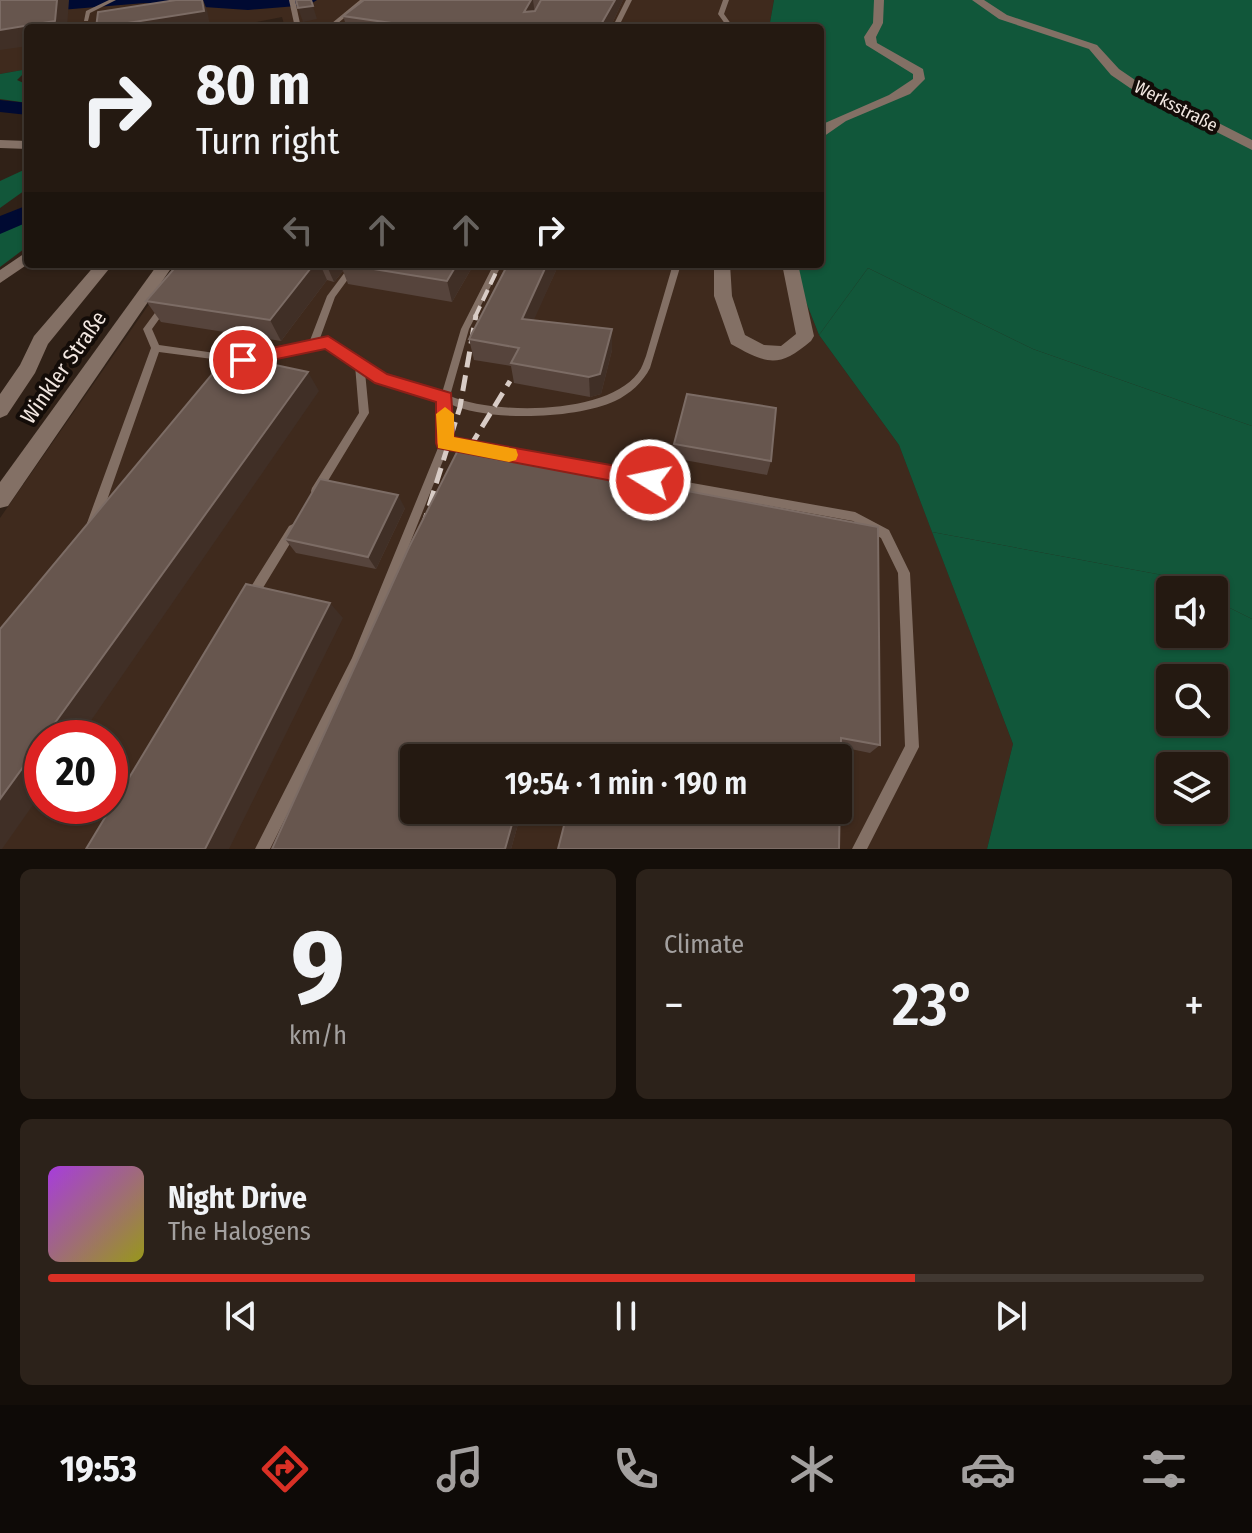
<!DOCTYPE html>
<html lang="en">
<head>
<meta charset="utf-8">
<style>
  body { margin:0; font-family:"Fira Sans Condensed",sans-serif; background:#2c221a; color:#f1f3f6; height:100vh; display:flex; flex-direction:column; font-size:30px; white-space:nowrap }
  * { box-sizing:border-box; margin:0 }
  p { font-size:26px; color:#a3a09f }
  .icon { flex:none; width:44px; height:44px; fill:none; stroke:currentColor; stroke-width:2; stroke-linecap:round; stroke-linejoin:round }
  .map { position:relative; height:849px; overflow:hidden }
  .sheet { display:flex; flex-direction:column; gap:20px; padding:20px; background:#140e09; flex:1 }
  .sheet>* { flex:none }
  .banner { position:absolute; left:24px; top:24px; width:800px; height:244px; border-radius:8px; box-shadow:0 2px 6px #0004,0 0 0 2px #413831; background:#241911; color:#f1f3f6; overflow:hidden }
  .controls { position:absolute; left:1156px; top:576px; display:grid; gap:16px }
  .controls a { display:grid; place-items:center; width:72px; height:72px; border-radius:8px; background:#241911; box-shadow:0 2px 6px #0004,0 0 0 2px #413831; font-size:40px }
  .speed { position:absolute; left:24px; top:720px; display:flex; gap:16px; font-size:40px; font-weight:700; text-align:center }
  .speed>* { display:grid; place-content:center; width:104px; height:104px; border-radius:50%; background:#241911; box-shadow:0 2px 6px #0004,0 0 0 2px #413831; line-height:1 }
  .speed .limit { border:12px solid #d22; background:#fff; color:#111 }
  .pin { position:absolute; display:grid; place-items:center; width:68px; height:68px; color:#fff; margin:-34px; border:4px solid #fff; border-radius:50%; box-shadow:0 2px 8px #0007 }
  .me { position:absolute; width:88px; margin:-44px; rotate:280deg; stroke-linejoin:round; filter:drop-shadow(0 0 6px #0008) }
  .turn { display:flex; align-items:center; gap:28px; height:168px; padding:0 40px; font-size:36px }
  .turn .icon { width:104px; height:104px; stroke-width:2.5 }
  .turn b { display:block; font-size:56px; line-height:68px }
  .lanes { display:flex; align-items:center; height:76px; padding:0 40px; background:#0003; justify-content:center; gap:40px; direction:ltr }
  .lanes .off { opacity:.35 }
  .big { font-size:60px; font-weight:600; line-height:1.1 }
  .sheet .tile { flex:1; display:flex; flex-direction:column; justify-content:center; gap:12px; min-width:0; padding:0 28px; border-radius:12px; background:#2c221a }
  .sheet .dial { align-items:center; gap:0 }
  .dial b { font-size:104px; line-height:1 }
  .song { display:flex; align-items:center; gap:24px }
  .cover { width:96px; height:96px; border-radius:12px; background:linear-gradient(135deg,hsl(280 70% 55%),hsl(60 70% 35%)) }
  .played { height:8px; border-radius:4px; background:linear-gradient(90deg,#d93025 75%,#413831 75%) }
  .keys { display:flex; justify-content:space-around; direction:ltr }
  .heat { display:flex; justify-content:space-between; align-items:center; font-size:44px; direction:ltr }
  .sheet .tiles { flex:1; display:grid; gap:20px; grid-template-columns:1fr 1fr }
  .tile:last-child { grid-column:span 2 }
  .trip { position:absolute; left:400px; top:744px; width:452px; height:80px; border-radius:8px; background:#241911; box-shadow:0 2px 6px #0004,0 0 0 2px #413831; font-weight:600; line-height:80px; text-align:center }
  .dock { display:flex; height:128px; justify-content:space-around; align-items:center; background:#0e0a07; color:#a3a09f }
  .dock .icon { width:56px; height:56px }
  .dock .selected { color:#d93025 }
  .dock b { font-size:36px; color:#f1f3f6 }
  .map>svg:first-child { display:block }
</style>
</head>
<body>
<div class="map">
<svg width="1252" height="849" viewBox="0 0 1252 849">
  <rect width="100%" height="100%" fill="#302117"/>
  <!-- built -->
  <g fill="#3f2a1d" fill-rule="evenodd">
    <polygon points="0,0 774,0 769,28 285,28 282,17 227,28 28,28 28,69 0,74"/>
    <path d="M177 264H791L819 335 899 445 1013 744 987 849H0V518ZM42 738H110V806H42ZM414 758H838V810H414Z"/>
  </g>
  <!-- green -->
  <g fill="#12573a">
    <polygon points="28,168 28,188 0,208 0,181"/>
    <polygon points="868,268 1033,349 1252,426 1252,619 1214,600 1214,590 1192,590 1162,575 932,532 899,445 819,335"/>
  </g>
  <!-- forest -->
  <g fill="#11573a" fill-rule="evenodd">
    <polygon points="774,0 1252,0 1252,426 1033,349 868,268 819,335 791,264 820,264 820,28 769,28"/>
    <polygon points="28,69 17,80 28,85 28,103 0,99 0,74"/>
    <polygon points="28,215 28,246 0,267 0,230"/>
    <path d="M932 532 1162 575 1192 590H1170V634H1214V600L1252 619V849H987L1013 744ZM1214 678V722H1170V678ZM1214 766V810H1170V766Z"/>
  </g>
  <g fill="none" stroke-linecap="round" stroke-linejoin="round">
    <!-- river -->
    <g fill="#000a32" fill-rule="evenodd">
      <polygon points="69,0 317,0 309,5 248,10 145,3 0,15 0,5"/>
      <polygon points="0,100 28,103 28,115 0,112"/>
      <polygon points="28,205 28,222 0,234 0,216"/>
    </g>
    <!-- lane -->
    <g fill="#837065" fill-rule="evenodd">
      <polygon points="109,0 116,0 90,13 88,21 84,21 86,11"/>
      <polygon points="289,0 295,0 301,28 295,28"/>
      <polygon points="360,0 366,0 332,28 326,28"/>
      <polygon points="626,0 632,0 618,28 612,28"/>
      <polygon points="723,0 729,0 724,14 734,28 728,28 718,14"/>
      <path d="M351 264H359L335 297 319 341 331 340 384 375 442 393 461 329 494 264H502L469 329 450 396C495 415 607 415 638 373 642 368 644 361 646 356L673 264H681L650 368C643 382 630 394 615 401 576 419 489 422 450 404V440L855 512 889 530 910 573 919 747 867 849H852L905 746 898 573 881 538 853 521 448 448 361 666 270 849H255L352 658 440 443V400L378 381 365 372 369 413 320 494 316 496 312 494 311 491 312 488 359 413 355 365 327 346 243 363 159 352 99 523 97 526 93 528 89 526 87 523 151 348 143 329 160 306H166L167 308 152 329 159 345 243 357 309 343 327 296Z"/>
      <polygon points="293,524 297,526 299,529 297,532 255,601 251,603 247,601 245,597 247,593 289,526"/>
    </g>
    <!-- street -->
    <g fill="#837065" fill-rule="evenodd">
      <polygon points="874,0 884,0 883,23 876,37 877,43 923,69 925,79 910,94 846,121 820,139 820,128 825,123 889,95 913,79 913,74 866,45 864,37 873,23"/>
      <polygon points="972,0 984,0 1007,15 1097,45 1119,69 1138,82 1252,140 1252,150 1130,88 1111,75 1089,49 999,19"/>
      <polygon points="0,140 28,141 28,149 0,148"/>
      <polygon points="28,251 28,264 0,283 0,270"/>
      <polygon points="96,264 113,264 48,344 35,373 7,415 0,418 0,394 20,365 34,336"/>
      <polygon points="158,264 174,264 8,506 0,508 0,482"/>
      <path d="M714 264H730L732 296 745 335 764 345 781 346 796 334 782 264H798L814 336 811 341C778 369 767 364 731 344L714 296Z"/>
    </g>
    <!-- rail-far1 -->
    <polyline stroke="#d8ccc6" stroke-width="4" stroke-dasharray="12 6" stroke-linecap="butt" points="475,317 500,264"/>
    <!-- rail -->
    <g stroke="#d8ccc6" stroke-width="5" stroke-dasharray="16 8" stroke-linecap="butt">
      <polyline points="457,468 510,381"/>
      <polyline points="422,529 460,407 476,315"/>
    </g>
  </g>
  <!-- wall -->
  <g fill="#56443c">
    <polygon points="364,0 623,0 610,28 347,28 343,16"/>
    <polygon points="178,264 474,264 452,302 348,284 343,271 334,282 327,280 281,341 161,322 146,301"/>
    <polygon points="508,264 559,264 533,320 612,350 601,394 590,397 514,383 511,366 474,360 469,339"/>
    <polygon points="674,444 771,461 767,475 673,458"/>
    <polygon points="405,508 376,569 296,553 285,539"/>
    <polygon points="409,547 880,745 870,753 841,747 838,810 414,758 414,810 522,810 511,849 272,849"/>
  </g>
  <!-- shaded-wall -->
  <g fill="#402f26">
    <polygon points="57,0 69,0 67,28 28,28 28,46 0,50 0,30"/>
    <polygon points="202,0 203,0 207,10 210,25 192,28 96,28"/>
    <polygon points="311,0 317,19 303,22 298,8"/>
    <polygon points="531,0 533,0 535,15 524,12"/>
    <polygon points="615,0 623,0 610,28 599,28"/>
    <polygon points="314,264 320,264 327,280 281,341 270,320"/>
    <polygon points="326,264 340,264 343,271 334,282"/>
    <polygon points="457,264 474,264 452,302 447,281"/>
    <polygon points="547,264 559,264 525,340 522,319"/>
    <polygon points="612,329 612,350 601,394 590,397 589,377"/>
    <polygon points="308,372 319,391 79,738 44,738"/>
    <polygon points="398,495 405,508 376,569 368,557"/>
    <polygon points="330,603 343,618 229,849 205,849"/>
    <polygon points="42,741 42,792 2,849 0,849 0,799"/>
    <polygon points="516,810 522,810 511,849 505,849"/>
  </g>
  <!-- building -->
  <g fill="#67564e" stroke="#7c6c65" stroke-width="2">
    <polygon points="0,0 57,0 55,21 0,30"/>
    <polygon points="176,0 202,0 204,11 96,28 98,12"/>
    <polygon points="296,0 311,0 313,6 298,8"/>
    <polygon points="364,0 531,0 524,12 535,11 541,0 615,0 599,28 393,28 398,24 343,16"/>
    <polygon points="178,264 314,264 270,320 146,301"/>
    <polygon points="343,264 457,264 447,281"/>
    <polygon points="508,264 547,264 522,319 612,329 600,374 589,377 511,363 519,348 469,339"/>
    <polygon points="228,355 308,372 44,738 42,738 42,741 0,799 0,629"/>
    <polygon points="687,394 776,408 771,461 674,444"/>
    <polygon points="459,448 878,527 880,745 841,738 839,849 558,849 568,810 838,810 838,758 414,758 414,810 516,810 505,849 272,849 409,547"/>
    <polygon points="320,479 398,495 368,557 285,539"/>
    <polygon points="246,584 330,603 205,849 86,849"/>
  </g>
  <!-- route -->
  <polygon fill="#d93025" stroke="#8d1f18" stroke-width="2" points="328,336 387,374 451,393 454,437 650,472 657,474 660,480 657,486 650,488 438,448 436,443 436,402 375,383 325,349 243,366 235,360 243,354"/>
  <!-- slow -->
  <polygon fill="#f59e0b" points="445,407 454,414 454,437 516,449 518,455 516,460 509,462 438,448 436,414"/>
  <g text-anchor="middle" stroke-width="8" stroke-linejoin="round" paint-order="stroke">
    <!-- far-street labels -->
    <g font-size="18" fill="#f2e7e1" stroke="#130c08">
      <text transform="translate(1176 106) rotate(27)" y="6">Werksstraße</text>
    </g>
    <!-- street labels -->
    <g font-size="22" fill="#f2e7e1" stroke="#130c08">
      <text transform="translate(63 367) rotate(-55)" y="8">Winkler Straße</text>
    </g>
  </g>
</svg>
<div class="controls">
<a><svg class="icon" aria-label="sound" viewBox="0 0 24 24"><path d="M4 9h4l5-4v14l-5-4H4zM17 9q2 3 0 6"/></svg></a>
<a><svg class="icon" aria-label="search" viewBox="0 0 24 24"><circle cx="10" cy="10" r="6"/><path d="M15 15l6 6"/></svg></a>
<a><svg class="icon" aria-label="layers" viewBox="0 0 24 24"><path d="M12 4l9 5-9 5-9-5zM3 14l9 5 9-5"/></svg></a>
</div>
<div class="speed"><div class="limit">20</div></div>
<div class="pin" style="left:243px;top:360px;background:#d93025"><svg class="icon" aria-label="arrive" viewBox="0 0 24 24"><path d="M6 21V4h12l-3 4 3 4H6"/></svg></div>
<svg class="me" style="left:650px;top:480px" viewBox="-20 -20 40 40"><circle r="17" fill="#d93025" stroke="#fff" stroke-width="3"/><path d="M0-11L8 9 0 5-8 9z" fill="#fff"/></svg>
<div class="trip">19:54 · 1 min · 190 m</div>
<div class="banner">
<div class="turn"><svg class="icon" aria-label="right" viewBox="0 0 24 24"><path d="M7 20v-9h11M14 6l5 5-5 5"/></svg><div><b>80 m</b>Turn right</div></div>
<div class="lanes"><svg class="icon off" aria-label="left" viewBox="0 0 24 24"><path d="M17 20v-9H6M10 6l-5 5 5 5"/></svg><svg class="icon off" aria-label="ahead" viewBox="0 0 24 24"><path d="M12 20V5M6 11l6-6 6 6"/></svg><svg class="icon off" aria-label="ahead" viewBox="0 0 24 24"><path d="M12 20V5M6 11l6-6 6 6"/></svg><svg class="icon" aria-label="right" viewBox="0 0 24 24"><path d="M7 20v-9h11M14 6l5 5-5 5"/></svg></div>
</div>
</div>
<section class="sheet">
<div class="tiles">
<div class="tile dial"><b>9</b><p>km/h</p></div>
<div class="tile"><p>Climate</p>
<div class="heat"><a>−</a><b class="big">23°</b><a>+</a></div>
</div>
<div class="tile">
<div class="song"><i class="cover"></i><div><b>Night Drive</b><p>The Halogens</p></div></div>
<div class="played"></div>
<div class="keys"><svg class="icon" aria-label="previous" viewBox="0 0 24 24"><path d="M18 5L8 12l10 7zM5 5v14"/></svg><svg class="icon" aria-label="pause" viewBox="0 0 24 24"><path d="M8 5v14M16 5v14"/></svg><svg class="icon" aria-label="next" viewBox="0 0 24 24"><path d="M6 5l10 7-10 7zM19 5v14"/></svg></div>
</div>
</div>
</section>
<nav class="dock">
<b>19:53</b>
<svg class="icon selected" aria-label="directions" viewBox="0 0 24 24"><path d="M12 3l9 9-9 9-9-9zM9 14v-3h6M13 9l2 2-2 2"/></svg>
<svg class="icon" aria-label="music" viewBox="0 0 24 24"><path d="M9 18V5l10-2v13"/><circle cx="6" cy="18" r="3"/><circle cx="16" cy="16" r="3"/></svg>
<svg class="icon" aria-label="phone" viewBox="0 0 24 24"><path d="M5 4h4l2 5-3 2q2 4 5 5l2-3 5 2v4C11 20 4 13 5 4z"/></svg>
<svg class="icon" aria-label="climate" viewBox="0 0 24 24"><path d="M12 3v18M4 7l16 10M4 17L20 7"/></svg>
<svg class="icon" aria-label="car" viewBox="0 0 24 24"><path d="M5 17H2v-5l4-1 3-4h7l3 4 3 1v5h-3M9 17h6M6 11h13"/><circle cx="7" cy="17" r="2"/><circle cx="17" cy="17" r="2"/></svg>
<svg class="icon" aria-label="filters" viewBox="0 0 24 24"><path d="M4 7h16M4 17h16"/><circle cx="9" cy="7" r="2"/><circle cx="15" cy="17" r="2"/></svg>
</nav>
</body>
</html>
